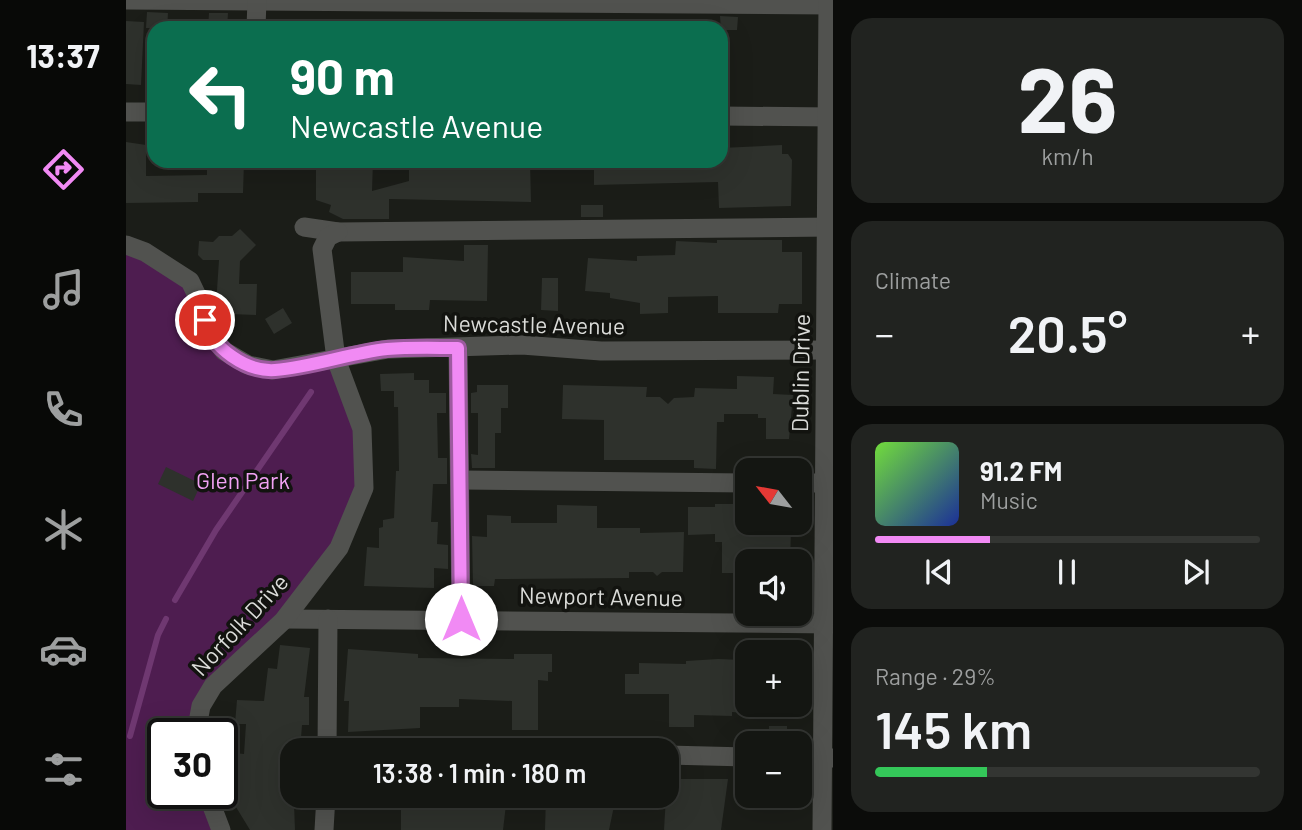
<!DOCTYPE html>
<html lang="en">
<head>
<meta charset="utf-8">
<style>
  body { margin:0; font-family:Barlow,sans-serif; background:#212320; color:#f1f3f6; height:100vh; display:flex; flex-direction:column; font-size:26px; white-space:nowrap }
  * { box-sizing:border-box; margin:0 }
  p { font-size:23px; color:#9d9f9f }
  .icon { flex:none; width:38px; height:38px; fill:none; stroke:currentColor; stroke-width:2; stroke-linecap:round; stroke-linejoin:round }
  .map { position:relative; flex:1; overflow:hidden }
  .panel { display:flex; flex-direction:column; gap:18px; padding:18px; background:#0b0c0a; width:469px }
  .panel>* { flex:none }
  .hud { position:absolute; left:21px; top:21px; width:581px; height:147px; border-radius:21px; box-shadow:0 7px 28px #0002,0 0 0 2px #333532; background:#0b6e4f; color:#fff; overflow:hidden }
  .needle { width:46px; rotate:301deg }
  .tools { position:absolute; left:609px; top:458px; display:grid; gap:14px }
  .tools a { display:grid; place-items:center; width:77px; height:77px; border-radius:14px; background:#141612; box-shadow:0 7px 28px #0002,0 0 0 2px #333532; font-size:35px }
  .speed { position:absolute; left:21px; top:718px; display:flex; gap:14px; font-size:35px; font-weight:700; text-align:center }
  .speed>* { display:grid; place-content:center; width:91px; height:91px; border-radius:50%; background:#141612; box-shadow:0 7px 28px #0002,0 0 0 2px #333532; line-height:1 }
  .speed .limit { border:4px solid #111; border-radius:10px; background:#fff; color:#111 }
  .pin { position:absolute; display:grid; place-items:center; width:60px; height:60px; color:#fff; margin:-30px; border:4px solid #fff; border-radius:50%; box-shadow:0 2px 7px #0007 }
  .me { position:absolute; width:77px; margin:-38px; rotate:0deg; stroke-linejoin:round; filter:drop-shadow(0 0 5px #0008) }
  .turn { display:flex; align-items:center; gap:24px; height:147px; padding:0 28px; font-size:32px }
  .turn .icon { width:91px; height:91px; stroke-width:2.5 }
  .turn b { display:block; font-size:49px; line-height:60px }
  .big { font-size:52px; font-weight:600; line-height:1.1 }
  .panel .widget { flex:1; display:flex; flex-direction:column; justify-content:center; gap:10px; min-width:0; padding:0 24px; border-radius:21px; background:#212320 }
  .panel .dial { align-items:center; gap:0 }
  .dial b { font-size:91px; line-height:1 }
  .song { display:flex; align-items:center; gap:21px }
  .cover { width:84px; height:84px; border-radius:10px; background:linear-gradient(135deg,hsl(100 70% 55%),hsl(230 70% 35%)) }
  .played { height:7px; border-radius:4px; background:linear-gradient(90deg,#f18af4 30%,#333532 30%) }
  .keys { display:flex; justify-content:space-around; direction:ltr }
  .heat { display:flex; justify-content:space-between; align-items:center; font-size:38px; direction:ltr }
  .charge { height:10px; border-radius:5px; background:linear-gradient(90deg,#34c759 29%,#333532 0) }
  .trip { position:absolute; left:154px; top:738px; width:399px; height:70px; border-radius:21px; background:#141612; box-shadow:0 7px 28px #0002,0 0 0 2px #333532; font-weight:600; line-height:70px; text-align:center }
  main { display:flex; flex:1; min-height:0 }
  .menu { display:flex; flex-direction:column; width:126px; justify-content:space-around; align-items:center; background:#080907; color:#9d9f9f }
  .menu .icon { width:49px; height:49px }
  .menu .selected { color:#f18af4 }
  .menu b { font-size:32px; color:#f1f3f6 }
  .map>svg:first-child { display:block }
</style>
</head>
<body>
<main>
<nav class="menu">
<b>13:37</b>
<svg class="icon selected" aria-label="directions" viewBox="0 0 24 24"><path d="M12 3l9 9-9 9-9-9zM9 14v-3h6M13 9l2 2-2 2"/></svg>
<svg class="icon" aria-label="music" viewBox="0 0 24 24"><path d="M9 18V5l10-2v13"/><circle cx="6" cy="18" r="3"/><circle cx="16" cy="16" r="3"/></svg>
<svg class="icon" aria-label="phone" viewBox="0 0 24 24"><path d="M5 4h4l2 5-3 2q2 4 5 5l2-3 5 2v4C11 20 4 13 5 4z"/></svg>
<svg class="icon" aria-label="climate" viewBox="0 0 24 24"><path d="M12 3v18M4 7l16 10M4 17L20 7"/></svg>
<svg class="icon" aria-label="car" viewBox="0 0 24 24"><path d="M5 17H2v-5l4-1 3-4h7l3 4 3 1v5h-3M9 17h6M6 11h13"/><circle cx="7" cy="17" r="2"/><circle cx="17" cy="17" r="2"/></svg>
<svg class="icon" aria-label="filters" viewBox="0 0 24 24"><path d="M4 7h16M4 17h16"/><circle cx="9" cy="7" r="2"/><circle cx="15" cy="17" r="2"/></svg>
</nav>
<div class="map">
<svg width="707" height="830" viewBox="0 0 707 830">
  <rect width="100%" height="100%" fill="#1b1d18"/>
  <!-- green -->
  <polygon fill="#4e1d50" points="0,245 46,267 84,329 123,364 219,357 241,457 220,537 103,672 68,733 37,733 37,793 81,793 96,830 0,830"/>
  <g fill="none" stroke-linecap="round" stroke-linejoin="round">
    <!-- stream -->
    <g stroke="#6f3871" stroke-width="6">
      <polyline points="49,600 90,530 185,392"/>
      <polyline points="4,736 32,635 40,619"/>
    </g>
  </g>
  <!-- building -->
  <g fill="#2e312c">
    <polygon points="21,12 42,13 41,28 20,28"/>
    <polygon points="83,13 102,13 101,28 82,28"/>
    <polygon points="594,16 612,17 611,30 595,30"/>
    <polygon points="0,21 18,22 15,85 0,84"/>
    <polygon points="0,142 20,145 20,176 81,175 81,162 118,162 117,193 72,193 72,202 0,203"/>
    <polygon points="656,145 656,154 662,154 666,160 665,206 593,208 592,182 468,185 468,161 595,161 595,148"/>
    <polygon points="190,161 247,161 246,191 283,181 283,161 404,161 405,202 263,199 263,219 217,219 203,212 205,205 190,200"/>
    <rect x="455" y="205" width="22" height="12"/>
    <polygon points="114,229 130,245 114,261 113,284 131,284 130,315 104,314 104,305 90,305 93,260 77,260 72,255 73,241 87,242 93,236 106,236"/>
    <polygon points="591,240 656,240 656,252 676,252 676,304 653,304 652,313 592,313 592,296 542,297 542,313 514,314 514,303 484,298 484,293 459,291 462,258 511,261 511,256 549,255 550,241 591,243"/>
    <polygon points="338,245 362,245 361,301 304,300 303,310 269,310 269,304 225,304 225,272 277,272 277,257 338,261"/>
    <polygon points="416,278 432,278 432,311 415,310"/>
    <polygon points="157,308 166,323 148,334 139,319"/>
    <polygon points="288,373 288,380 303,380 303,393 320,393 320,413 311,413 312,458 321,458 321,484 307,484 305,522 312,522 311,544 322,545 322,569 308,568 308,588 238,586 241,547 253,548 253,528 257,527 257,520 268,518 270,471 273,471 272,407 268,407 268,391 255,391 254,374"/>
    <polygon points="611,376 648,377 647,394 667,395 663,439 640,439 640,418 632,418 632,414 598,414 598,422 591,422 590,469 568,468 568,460 478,460 478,420 436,419 437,385 521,387 520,397 534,397 542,404 548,398 568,397 569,388 611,389"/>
    <polygon points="351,385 382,385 382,408 375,408 375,433 369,433 369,468 346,468 345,454 352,455 352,413 345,413 345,393 351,392"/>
    <polygon points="40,467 75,484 67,501 32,484"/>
    <polygon points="589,504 621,504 621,523 665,530 664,562 621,562 621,573 596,573 596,542 589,542 589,534 562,535 562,507 589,507"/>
    <polygon points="431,505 471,506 471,528 514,528 514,533 558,532 557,572 536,572 531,576 527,572 503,572 503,578 369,579 368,586 347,586 346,536 361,537 361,515 385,516 385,523 431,523"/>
    <polygon points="154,645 184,648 178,697 183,697 183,725 176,725 174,751 166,751 169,830 124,830 96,784 98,752 118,754 120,724 109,724 111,700 138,701 142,668 151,669"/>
    <polygon points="222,649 292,654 292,658 388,659 388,654 426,654 426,672 422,672 422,681 412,680 412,730 386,730 386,701 333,699 333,707 294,707 294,728 222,732 223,701 218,701"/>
    <polygon points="592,659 617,660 616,686 621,690 621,713 606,712 606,716 568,715 568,727 543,727 543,694 499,694 499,674 513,674 513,663 560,664 560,661"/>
    <rect x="643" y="726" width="18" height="18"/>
    <polygon points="541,779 602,779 595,830 538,830"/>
    <polygon points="275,796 381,796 377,830 275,830"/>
    <polygon points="420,796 440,796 488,806 483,830 419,830"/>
  </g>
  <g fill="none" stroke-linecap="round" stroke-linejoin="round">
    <!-- minor -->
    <g stroke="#51524f" stroke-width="19">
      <polyline points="0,0 707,5"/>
      <polyline points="130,28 131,0"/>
      <polyline points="0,112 28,112"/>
      <polyline points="595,116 707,117"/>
      <polyline points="178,227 212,232 707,227"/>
      <polyline points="0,245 19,252 64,281 74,302 82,331 98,351 122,365 147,370 262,349 396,345 475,351 707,350"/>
      <polyline points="332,348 335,619"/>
      <polyline points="336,480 621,483"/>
      <polyline points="674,483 707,483"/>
      <polyline points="159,619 707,624"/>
      <polyline points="202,619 201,751 204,751"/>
      <polyline points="70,733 75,706 87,686 157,621 213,548 238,488 236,429 210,359 196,249 202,237 212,232"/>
      <polyline points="541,755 621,757"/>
      <polyline points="674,757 707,758"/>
      <polyline points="81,793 95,830"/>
      <polyline points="198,830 200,796"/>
      <polyline points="696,830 702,0"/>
    </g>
  </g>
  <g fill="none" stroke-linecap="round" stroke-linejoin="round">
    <defs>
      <path id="route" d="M79 320C85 348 121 372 149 370 187 367 224 353 261 349 285 347 309 348 332 348L335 619"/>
    </defs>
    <!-- route casing -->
    <use href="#route" stroke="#9d5a9f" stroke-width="18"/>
    <!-- route -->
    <use href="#route" stroke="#f18af4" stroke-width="12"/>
  </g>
  <g text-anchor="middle" stroke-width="7" stroke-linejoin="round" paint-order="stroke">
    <!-- street labels -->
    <g font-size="23" fill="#dbdcd9" stroke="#12130f">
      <text transform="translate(408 325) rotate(1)" y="8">Newcastle Avenue</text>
      <text transform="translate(675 373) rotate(-89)" y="8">Dublin Drive</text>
      <text transform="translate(475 597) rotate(1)" y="8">Newport Avenue</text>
      <text transform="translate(114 625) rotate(-47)" y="8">Norfolk Drive</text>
    </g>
    <!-- park labels -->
    <g font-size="23" fill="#f2a2f4" stroke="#12130f">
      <text x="117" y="489">Glen Park</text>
    </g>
  </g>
</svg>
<div class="tools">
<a><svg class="needle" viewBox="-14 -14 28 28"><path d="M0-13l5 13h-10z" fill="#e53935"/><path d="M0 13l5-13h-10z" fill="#9d9f9f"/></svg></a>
<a><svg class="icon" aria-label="sound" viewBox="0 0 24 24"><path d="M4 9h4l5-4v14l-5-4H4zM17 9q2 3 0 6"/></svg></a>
<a>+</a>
<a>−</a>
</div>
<div class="speed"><div class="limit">30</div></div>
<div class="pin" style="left:79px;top:320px;background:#d93025"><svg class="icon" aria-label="arrive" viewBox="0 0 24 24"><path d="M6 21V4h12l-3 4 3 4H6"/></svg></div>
<svg class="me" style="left:335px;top:619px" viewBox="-20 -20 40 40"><circle r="19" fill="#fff"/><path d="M0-13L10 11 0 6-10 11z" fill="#f18af4"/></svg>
<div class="trip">13:38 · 1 min · 180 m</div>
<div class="hud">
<div class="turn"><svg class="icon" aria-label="left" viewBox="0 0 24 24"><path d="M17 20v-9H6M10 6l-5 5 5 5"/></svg><div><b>90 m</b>Newcastle Avenue</div></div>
</div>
</div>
<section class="panel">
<div class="widget dial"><b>26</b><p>km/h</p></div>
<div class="widget"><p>Climate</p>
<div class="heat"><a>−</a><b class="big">20.5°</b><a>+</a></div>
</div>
<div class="widget">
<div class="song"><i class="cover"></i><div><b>91.2 FM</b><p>Music</p></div></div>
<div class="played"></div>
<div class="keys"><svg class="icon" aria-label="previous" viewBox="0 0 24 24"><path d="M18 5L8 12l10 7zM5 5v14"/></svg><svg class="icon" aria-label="pause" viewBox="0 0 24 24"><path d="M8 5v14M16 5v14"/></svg><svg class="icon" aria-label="next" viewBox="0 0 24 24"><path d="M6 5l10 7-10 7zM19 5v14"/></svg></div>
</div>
<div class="widget"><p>Range · 29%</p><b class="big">145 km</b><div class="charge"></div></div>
</section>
</main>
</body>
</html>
